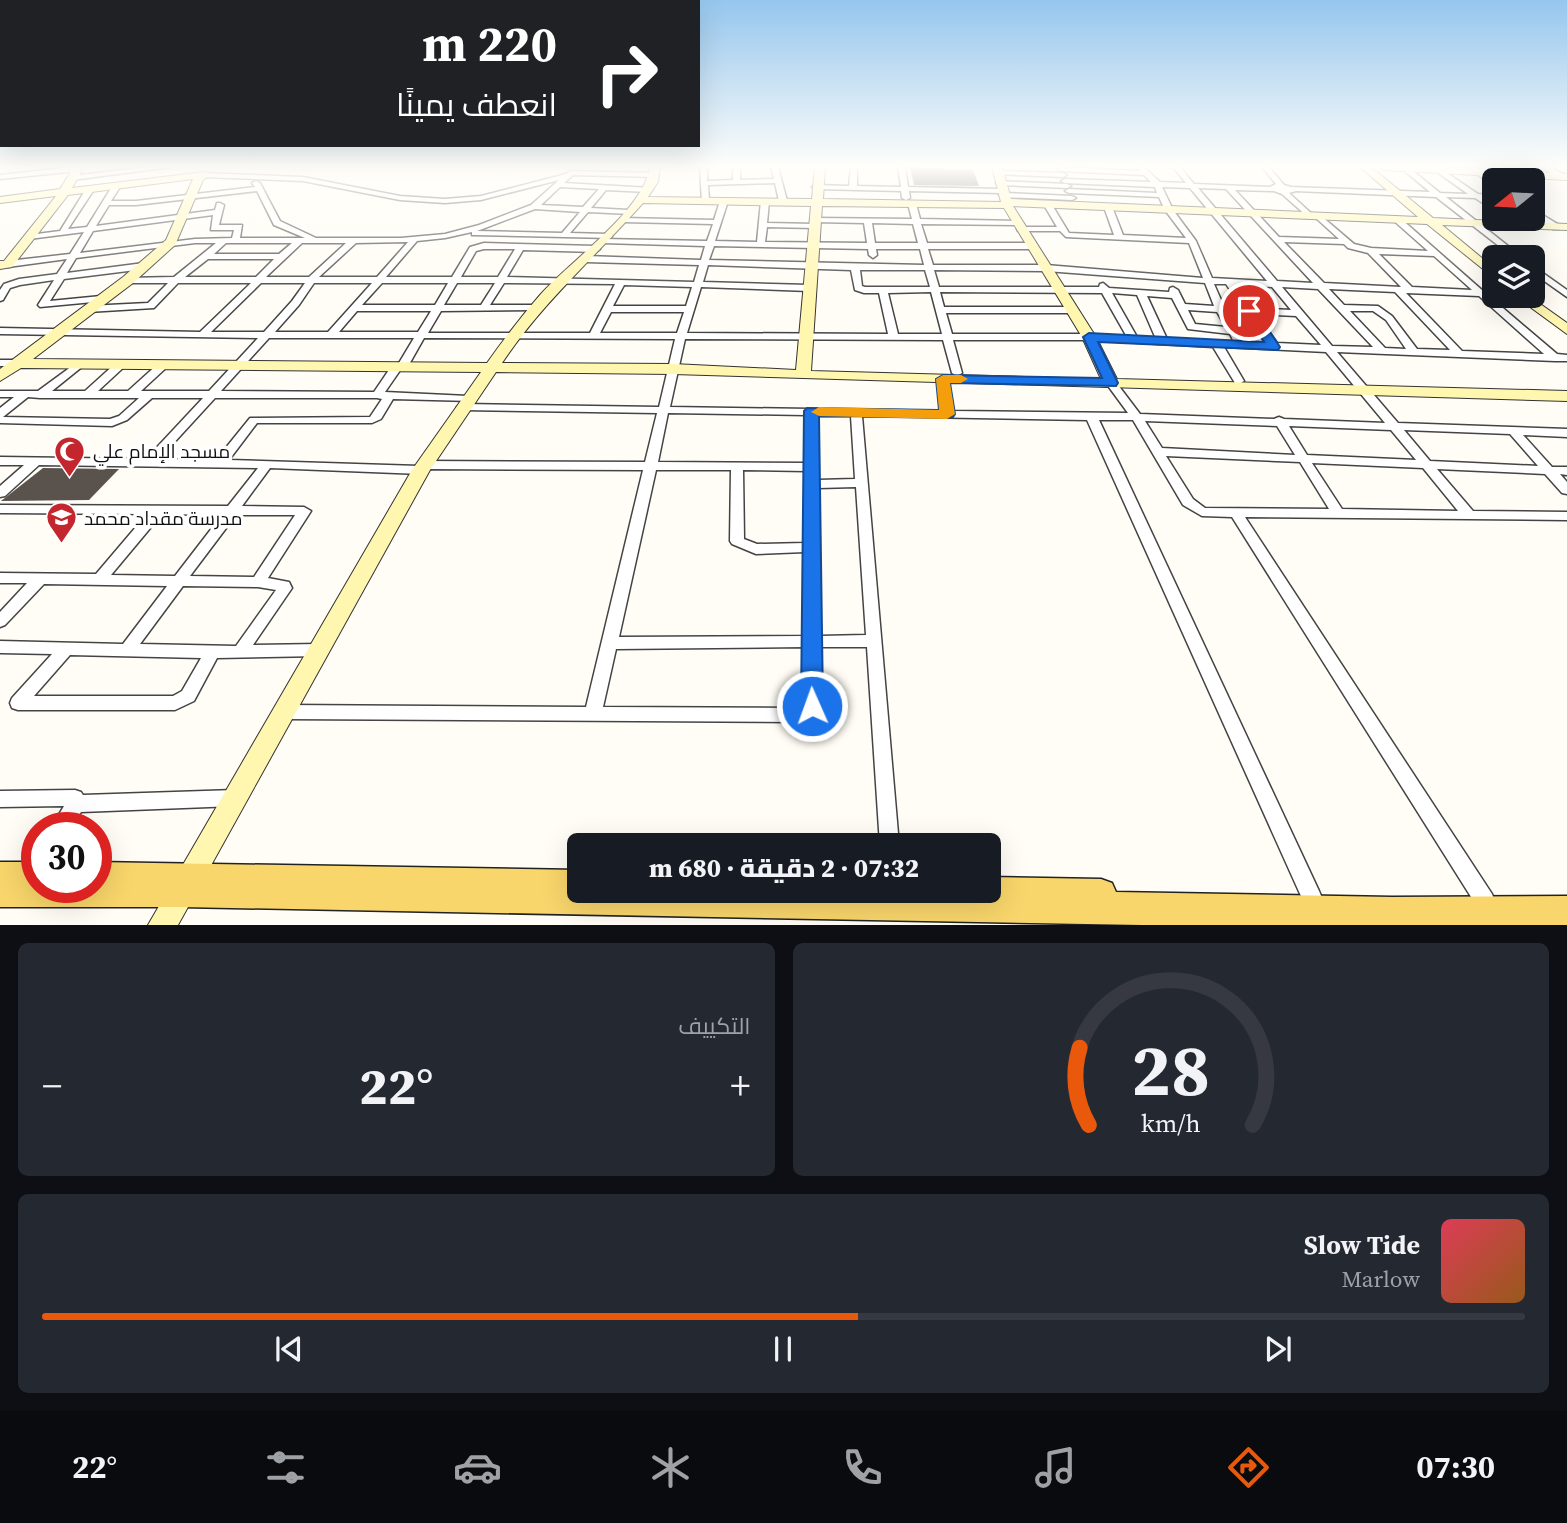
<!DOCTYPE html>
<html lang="ar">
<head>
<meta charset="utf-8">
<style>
  body { margin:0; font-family:"Source Serif 4",Cairo,serif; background:#242831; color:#f1f3f6; direction:rtl; height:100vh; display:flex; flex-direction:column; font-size:26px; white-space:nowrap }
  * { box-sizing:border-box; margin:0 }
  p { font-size:23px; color:#9ea1a6 }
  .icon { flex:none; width:38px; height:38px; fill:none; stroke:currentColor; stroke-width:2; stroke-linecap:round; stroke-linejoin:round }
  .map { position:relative; height:925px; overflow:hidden; direction:ltr }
  .panel { display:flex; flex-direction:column; gap:18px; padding:18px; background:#0d0f14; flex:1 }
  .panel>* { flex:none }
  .guide { position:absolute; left:0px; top:0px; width:700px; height:147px; box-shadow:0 7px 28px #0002; direction:rtl; background:#202124; color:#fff; overflow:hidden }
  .needle { width:46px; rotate:252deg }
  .buttons { position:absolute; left:1482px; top:168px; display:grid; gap:14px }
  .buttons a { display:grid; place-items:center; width:63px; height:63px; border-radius:10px; background:#171b24; box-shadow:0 7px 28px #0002; font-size:35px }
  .speed { position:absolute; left:21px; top:812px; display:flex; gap:14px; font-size:35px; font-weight:700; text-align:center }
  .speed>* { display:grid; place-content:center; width:91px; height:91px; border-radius:50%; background:#171b24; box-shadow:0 7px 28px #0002; line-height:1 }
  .speed .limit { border:10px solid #d22; background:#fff; color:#111 }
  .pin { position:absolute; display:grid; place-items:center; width:60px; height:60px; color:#fff; margin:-30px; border:4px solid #fff; border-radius:50%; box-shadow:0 2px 7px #0007 }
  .me { position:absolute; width:77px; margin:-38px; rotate:358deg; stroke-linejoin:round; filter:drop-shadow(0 0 5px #0008) }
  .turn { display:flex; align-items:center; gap:24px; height:147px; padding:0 28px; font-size:32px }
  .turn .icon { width:91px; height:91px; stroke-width:2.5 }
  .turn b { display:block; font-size:49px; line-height:60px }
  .big { font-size:52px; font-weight:800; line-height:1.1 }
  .panel .card { flex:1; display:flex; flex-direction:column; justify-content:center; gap:10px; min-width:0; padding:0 24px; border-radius:10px; background:#242831 }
  .panel .dial { align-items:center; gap:0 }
  .dial svg { height:182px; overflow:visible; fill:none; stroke:#363941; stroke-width:7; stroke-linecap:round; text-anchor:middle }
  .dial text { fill:#f1f3f6; stroke:none }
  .song { display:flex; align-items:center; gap:21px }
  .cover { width:84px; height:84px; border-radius:10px; background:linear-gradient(135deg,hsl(350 70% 55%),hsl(30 70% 35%)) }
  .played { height:7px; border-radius:4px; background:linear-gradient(90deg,#ea580c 55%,#363941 55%) }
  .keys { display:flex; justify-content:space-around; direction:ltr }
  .heat { display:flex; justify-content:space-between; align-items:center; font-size:38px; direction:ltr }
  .panel .tiles { flex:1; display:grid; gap:18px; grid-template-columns:1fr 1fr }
  .card:last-child { grid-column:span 2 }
  .trip { position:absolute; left:567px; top:833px; width:434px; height:70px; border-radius:10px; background:#171b24; box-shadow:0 7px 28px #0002; font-weight:800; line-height:70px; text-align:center; direction:rtl }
  .tabs { display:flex; height:112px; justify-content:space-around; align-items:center; background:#090b0e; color:#9ea1a6 }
  .tabs .icon { width:49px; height:49px }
  .tabs .current { color:#ea580c }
  .tabs b { font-size:32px; color:#f1f3f6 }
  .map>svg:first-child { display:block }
</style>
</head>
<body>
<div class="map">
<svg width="1567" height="925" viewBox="0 0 1567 925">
  <rect width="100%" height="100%" fill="#fffdf5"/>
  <!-- building -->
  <g fill="#5a524d">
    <polygon points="910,167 973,170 979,186 914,185"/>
    <polygon points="43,468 119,469 89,500 1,501"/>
  </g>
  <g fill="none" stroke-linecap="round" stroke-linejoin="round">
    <defs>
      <g id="street">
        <polygon points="73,167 80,169 77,171 0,179 0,175"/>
        <polygon points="147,167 171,167 72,180 68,178 72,176"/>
        <polygon points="700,167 707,167 707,181 733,180 733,167 740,167 740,180 774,179 771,167 778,167 787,201 783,203 779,201 775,183 708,185 709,200 702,202"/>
        <polygon points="851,167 857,167 857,186 901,187 898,167 905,167 908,187 1002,189 1006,191 1004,193 1072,196 1076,198 1072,200 1003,197 999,195 1001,193 909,191 910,198 906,200 902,198 901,191 816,189 812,187 816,185 849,186"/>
        <path d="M1059 167 1140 171 1137 167H1144L1160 182 1186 183 1173 167H1180L1194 184 1270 187 1276 184 1262 167H1269L1284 185 1291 187 1430 192 1401 168 1408 167 1440 193 1468 194 1430 167H1438L1478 194 1494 195V199H1486L1494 205V210L1475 198 1446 197 1522 257H1513L1436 197 1296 191 1289 193 1312 214V218H1309L1282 194 1274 191 1235 190 1279 237 1339 239 1317 219 1316 217 1320 215 1354 244 1371 248 1428 251 1393 220 1400 218 1483 291H1494V296H1497L1490 297 1557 354 1567 355V361H1555L1337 352 1398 423 1567 429V437L1523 435 1552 467H1567V475L1560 474 1567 482V494L1562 493 1545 474 1437 469 1473 511 1567 512V520L1245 517 1492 894 1495 901 1492 908 1485 911 1478 908 1232 517 1202 516 1183 505 1133 420H1099L1319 891 1322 898 1319 905 1312 908 1305 905 1087 420 862 416 899 845H880L867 647H820V706L815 716 793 722 285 719 279 717 277 712 279 707 285 705 586 707 643 470 426 469 425 473 421 474 270 468 242 506 304 507 311 511 268 578 289 582 292 588 253 645 320 644 326 646 328 650 326 654 320 656 217 658 194 701 175 710H18L12 708 10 703 12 698 52 654 0 653V641L123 644 167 586 44 584 5 625 0 627V612L27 583H0V573L96 574 147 514 0 513V505L228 506 258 468 39 465 5 496 0 497V486L24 465H0V457L146 459 203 398H152L127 420 112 426 0 423V408L14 397H0V391H38L79 361 83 362 84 364 83 366 52 391H85L116 363 120 362 125 365 124 367 98 391H128L159 363 163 362 168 365 167 367 141 391H209L258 338 0 334V328L200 332 251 283H178L154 308 88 312 83 309 88 306 148 303 168 283H128L125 282V278L174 277 216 243H195L76 258 67 273 144 263 148 266 144 269 64 279 50 301 101 296 106 299 104 301 40 307 38 305 54 280 20 285 10 288 3 300 0 301V290L4 284 19 279 57 274 67 259 8 267 4 264 8 261 70 254 84 232 29 239 25 237 29 235 60 231 86 189 93 191 68 229 87 227 113 185 120 187 111 201H136L255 187 252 183 256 181 260 183 280 221 316 238H401L445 234 479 225 531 205 559 180 481 200 445 203 400 200 303 181 204 177 200 175 204 173 303 177 400 196 445 199 481 196 566 174 571 171 655 173 659 175 655 177 573 175 564 183 651 188 652 190 648 192 606 190 591 208 628 210H631V214L588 212 570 233 608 234 612 236 611 238 475 235H472V232L445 238 417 241 386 277H452L470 247 484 243 596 246 600 249 596 252 523 250 507 277 694 282 699 265 586 262 582 259 586 256 701 260 705 246 603 243 599 241 603 239 707 241 713 224 623 222 619 220 623 218 714 220 720 201 724 199 728 201 715 241 757 242 761 201 765 199 769 201 767 223 815 224 819 226 815 228 767 227 765 242 867 243 864 223 815 222 811 220 815 218 912 219 908 204 912 202 916 204 920 219 1018 221 1022 223 1018 225 921 224 927 243H1033L1037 246 1033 249H928L933 265H1046L1203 278 1189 243 1066 237 1060 231H1018L1017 229 1021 227H1057L1044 205 1048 203 1052 205 1069 233 1114 235 1104 207 1108 205 1112 207 1123 235 1186 238 1165 210 1159 197 1069 193 1065 191 1069 189 1157 193 1155 187 1065 183 1061 181 1065 179 1151 182 1144 175 1061 171 1058 169ZM560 187 599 189 583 207 541 205ZM1162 187 1190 188 1267 281 1212 278 1196 241 1173 210ZM1198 188 1226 189 1313 283 1277 281ZM257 191 274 225 305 238H240L242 225H219L224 205 220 203H217L215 210 96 226 109 205H136ZM535 209 580 212 562 233 477 231ZM213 215 211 230H234L232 238 195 239 80 253 93 231ZM872 223 913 224 918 243H875ZM408 242 377 277H319L356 243ZM1284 242 1344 244 1348 248 1368 253 1401 287 1324 283ZM226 243H292L279 254H214ZM302 243H346L309 277H266ZM714 246 868 249 869 255 873 258 877 255 876 249H920L924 265 709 260ZM484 249H515L498 277H461L476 251ZM1379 254 1434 256 1472 290 1412 287ZM208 259H274L256 277H185ZM708 265 851 270 855 290 864 293H879L888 334 687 333 701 287 809 291 814 288 809 285 703 282ZM860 270H925L930 287H865L862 286ZM934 270 1046 271 1205 283 1214 306 1185 304 1178 290 1173 287 1170 288 1169 292 1109 288 1103 283 1100 284 1099 287H939ZM261 283H305L292 301 264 332H211ZM314 283H372L328 332H275L299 305ZM382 283H448L435 305H362ZM457 283H495L481 305H444ZM504 283 615 284 590 333H428L441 311 538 310V306L535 305H490ZM1214 284H1226L1266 343 1245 342 1225 309ZM624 285 692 287 686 306H613ZM1236 285 1272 287 1291 310 1252 308ZM1282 287 1318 289 1373 347 1332 346ZM1329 289 1395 292 1450 350 1417 349 1392 316 1378 306 1344 305ZM931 292 942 334H898L888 293ZM940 292 1102 293 1127 337 1089 334H952L946 313H1073L1078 310 1073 307H944ZM1112 293 1137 295 1156 339 1137 337ZM1406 293 1479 296 1544 354 1462 351ZM1147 296 1172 298 1188 329 1230 334 1234 342 1167 339ZM1188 310 1217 312 1226 327 1195 324ZM357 311H431L418 332H339ZM1350 311H1373L1386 320 1406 349 1385 348ZM611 312H684L677 333H600ZM1256 314 1296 316 1321 345 1277 343ZM269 338H414L399 363 393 364 374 392 221 391ZM424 338 675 339 659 407 463 404 457 407 463 410 657 413 645 462 424 461 420 462 419 466 229 460 257 423H372L381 419 393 399 472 401 474 399 472 397 468 396 385 392 401 369 407 368ZM685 339 943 340 952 373 957 376 962 373 953 340H1089L1213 347 1235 383 1239 384 1244 381 1224 347 1326 352 1385 423 1284 419 1279 417 1274 419 1140 414 1115 381 1111 380 1106 383 1128 413 953 411 948 379 943 376 938 379 942 411 670 407ZM28 397 40 398H139L119 416 110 419 3 417ZM215 398H377L382 399 370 417 250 418 216 460 159 459ZM668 413 806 415V463L658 462ZM818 416H851L855 479 818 480ZM1145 421 1277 426 1295 455 1162 448ZM1289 426 1391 430 1416 460 1307 455ZM1404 430 1510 434 1538 466 1430 461ZM1166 456 1300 462 1329 509 1205 508 1193 499ZM1312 463 1423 468 1458 511 1342 509ZM656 470H731L730 541 732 544 756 554 805 552 804 636 619 637ZM743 470 806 471 805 543 757 544 744 539ZM856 487 866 635 820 636 818 488ZM162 514 222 515 175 576 111 575ZM236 515H295L254 577 190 576ZM183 586 258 587 276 590 236 646 140 644ZM804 647 803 705 793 708 603 707 616 649ZM70 655 201 658 182 691 173 696H34Z"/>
        <polygon points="1468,167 1476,167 1494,182 1494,187"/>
        <polygon points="1509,167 1517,167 1529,175 1522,177"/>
        <polygon points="1542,167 1551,167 1565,176 1558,178"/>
        <polygon points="998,171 1063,173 1067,175 1063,177 996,174 996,172"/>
        <polygon points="997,181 1067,184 1071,186 1067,188 1000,185 996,183"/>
        <polygon points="1533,209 1559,225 1559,229 1553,229 1533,215"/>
        <polygon points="1533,266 1567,290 1567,297 1533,273"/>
        <polygon points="1514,296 1526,296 1521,299"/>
        <polygon points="0,360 17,360 22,363 17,366 0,366"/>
        <polygon points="75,790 81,792 83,795 235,790 241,792 244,798 241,804 235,806 81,812 71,828 51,828 64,806 0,807 0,791"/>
      </g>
      <g id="secondary">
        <path d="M74 167H84L72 188 204 172 209 175 203 180 175 245 133 283 33 359 487 363C504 339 521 317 540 295 569 262 644 210 650 167H660L658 182 648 197 812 199 815 167H825L823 199 1001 202 992 167H1002L1011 199 1418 217 1360 167H1371L1433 218 1567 224V230L1442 225 1494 268V278L1427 224 1013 206 1096 337 1117 379 1567 391V401L673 374 496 372 430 470 178 925H148L412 470 481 372 21 368 0 381V369L123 277 166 240 193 179 68 195 12 267 0 269V261H4L56 196 0 203V197L60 189ZM643 203 811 206 796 370 673 364 502 363C542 303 595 257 643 203ZM822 206 1004 208 1082 337 1101 379 811 371Z"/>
        <polygon points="1379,167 1445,167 1567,174 1567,180 1384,170"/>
        <polygon points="1515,296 1529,296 1567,323 1567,334"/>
      </g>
      <polygon id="primary" points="0,862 37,862 37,887 96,887 96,862 579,870 579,891 989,891 989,877 1101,879 1112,883 1116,892 1392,897 1567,896 1567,925 1142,925 181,907 0,907"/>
    </defs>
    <!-- street casing -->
    <use href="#street" stroke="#444" stroke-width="3"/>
    <!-- secondary casing -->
    <use href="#secondary" stroke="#333" stroke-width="2"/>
    <!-- primary casing -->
    <use href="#primary" stroke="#222" stroke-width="3"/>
    <!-- street -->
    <use href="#street" fill="#fff" fill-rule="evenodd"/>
    <!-- secondary -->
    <use href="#secondary" fill="#fff6b0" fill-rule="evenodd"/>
    <!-- primary -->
    <use href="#primary" fill="#f9d66b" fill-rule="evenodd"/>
  </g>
  <!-- sky -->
  <linearGradient id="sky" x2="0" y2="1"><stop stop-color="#95c6ee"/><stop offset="0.56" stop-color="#fffefa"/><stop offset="1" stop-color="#fffefa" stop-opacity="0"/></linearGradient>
  <rect width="1567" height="297" fill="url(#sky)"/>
  <!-- route -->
  <polygon fill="#1a73e8" stroke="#114b97" stroke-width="2" points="1249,307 1254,308 1280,347 1278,350 1098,342 1118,383 1116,386 950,383 955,414 953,417 819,416 823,706 820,712 812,714 804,712 801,706 804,411 807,408 939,410 936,379 943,375 1102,378 1083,337 1089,333 1264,342 1243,311"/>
  <!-- slow -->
  <polygon fill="#f59e0b" points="961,375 968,379 961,383 950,383 955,414 947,419 819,416 811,412 819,407 939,410 936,379 943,375"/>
  <!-- icons -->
  <defs>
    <symbol id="mosque-pin" viewBox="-11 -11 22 30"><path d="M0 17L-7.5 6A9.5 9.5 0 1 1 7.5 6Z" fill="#c4262e" stroke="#fff"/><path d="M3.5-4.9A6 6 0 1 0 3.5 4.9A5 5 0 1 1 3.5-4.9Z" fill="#fff"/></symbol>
    <symbol id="school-pin" viewBox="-11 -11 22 30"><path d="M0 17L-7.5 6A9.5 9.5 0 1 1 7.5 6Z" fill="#c4262e" stroke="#fff"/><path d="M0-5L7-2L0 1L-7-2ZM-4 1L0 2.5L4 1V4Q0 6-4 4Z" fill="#fff"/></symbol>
  </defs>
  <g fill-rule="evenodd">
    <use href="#mosque-pin" x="52" y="434" width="35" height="47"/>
    <use href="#school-pin" x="44" y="500" width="35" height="47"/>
  </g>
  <g text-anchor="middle" stroke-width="7" stroke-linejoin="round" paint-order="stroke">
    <!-- poi labels -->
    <g font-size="19" fill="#111" stroke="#fff" text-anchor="start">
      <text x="93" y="458">مسجد الإمام علي</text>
      <text x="84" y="525">مدرسة مقداد محمد</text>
    </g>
  </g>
</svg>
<div class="buttons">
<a><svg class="needle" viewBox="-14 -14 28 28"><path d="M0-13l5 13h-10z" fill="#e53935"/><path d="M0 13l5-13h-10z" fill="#9ea1a6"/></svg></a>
<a><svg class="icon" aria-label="layers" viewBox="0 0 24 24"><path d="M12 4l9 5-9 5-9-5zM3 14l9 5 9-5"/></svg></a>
</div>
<div class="speed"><div class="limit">30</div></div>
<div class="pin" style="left:1249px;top:311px;background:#d93025"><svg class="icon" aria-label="arrive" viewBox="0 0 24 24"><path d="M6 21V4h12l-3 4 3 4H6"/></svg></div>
<svg class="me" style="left:812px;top:706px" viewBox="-20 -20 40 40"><circle r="17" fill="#1a73e8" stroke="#fff" stroke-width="3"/><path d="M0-11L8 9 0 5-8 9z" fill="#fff"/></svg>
<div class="trip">07:32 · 2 دقيقة · 680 m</div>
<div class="guide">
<div class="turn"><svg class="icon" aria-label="right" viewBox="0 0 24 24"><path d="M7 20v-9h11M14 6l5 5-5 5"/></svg><div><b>220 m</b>انعطف يمينًا</div></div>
</div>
</div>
<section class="panel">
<div class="tiles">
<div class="card dial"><svg viewBox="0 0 100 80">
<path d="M14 69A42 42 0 1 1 86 69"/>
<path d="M14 69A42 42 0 0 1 10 35" stroke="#ea580c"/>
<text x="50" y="56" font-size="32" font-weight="700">28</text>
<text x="50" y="72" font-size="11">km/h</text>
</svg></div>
<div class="card"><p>التكييف</p>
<div class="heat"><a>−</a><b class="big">22°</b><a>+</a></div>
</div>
<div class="card">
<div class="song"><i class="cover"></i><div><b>Slow Tide</b><p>Marlow</p></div></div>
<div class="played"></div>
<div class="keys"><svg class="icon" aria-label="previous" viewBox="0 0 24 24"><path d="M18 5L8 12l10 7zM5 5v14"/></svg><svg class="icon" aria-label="pause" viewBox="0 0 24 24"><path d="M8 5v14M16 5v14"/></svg><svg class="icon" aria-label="next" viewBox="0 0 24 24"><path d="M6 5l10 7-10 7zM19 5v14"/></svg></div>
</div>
</div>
</section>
<nav class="tabs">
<b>07:30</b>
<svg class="icon current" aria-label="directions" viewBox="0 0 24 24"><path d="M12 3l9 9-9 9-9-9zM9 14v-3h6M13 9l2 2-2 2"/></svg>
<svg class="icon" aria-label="music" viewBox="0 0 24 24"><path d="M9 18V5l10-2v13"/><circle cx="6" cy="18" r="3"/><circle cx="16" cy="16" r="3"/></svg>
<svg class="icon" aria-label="phone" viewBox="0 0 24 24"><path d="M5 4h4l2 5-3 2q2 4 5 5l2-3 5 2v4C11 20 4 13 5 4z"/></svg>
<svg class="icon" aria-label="climate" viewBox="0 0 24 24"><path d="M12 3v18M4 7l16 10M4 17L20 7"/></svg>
<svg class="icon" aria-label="car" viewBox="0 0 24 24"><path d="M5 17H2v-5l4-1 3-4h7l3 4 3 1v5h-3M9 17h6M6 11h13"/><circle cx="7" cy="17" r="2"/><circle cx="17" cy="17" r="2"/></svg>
<svg class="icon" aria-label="filters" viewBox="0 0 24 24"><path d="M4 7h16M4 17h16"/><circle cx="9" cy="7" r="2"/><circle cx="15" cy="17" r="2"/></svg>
<b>22°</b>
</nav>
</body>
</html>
